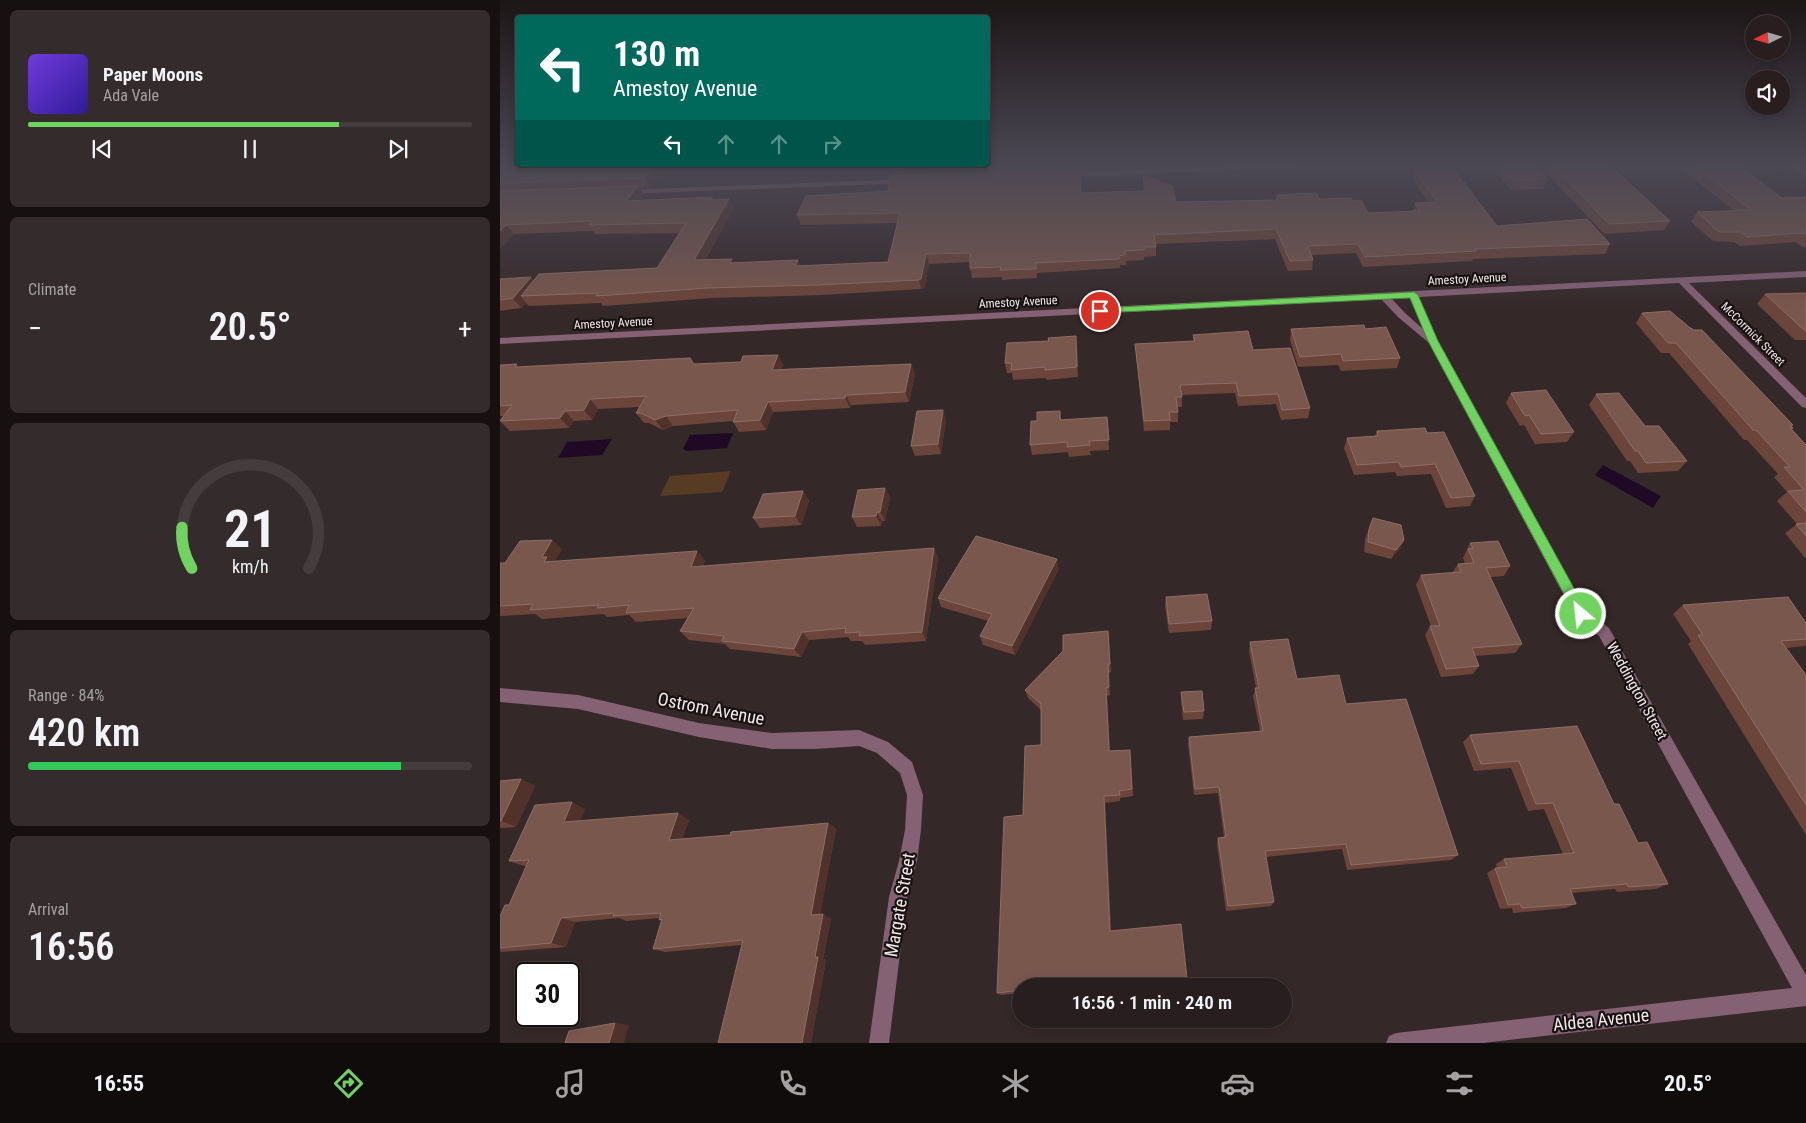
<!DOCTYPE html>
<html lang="en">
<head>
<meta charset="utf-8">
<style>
  body { margin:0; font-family:"Roboto Condensed",sans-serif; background:#342b2c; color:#f1f3f6; height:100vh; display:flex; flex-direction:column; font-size:19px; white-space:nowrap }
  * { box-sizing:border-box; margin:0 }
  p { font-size:16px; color:#a5a2a4 }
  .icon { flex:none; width:28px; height:28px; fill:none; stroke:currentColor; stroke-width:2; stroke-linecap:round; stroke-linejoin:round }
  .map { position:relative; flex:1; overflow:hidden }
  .panel { display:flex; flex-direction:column; gap:10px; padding:10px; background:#161011; width:500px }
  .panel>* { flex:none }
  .top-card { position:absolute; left:15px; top:15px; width:475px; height:152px; border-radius:5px; box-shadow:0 2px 8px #0003,0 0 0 1px #443c3d; background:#00695c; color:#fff; overflow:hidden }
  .needle { width:32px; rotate:265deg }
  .tools { position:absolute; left:1245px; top:15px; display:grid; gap:10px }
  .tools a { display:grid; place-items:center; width:45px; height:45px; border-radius:50%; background:#281e1f; box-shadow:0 2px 8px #0003,0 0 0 1px #443c3d; font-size:25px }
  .speed { position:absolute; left:15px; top:962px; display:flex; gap:10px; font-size:25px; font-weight:700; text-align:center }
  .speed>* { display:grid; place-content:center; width:65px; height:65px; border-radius:50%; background:#281e1f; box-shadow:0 2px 8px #0003,0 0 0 1px #443c3d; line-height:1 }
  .speed .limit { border:2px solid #111; border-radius:8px; background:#fff; color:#111 }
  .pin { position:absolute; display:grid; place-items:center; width:42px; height:42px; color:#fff; margin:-21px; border:2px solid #fff; border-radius:50%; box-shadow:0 1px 5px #0007 }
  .me { position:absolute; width:55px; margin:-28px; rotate:332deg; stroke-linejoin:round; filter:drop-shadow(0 0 4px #0008) }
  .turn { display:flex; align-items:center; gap:18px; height:105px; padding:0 15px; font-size:22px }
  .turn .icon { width:65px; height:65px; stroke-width:2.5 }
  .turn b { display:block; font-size:35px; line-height:42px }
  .lanes { display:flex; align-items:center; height:48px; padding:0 15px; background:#0003; justify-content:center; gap:25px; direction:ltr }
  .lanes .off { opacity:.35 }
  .big { font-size:38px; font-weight:600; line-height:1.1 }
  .panel .tile { flex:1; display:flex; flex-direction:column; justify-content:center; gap:8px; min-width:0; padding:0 18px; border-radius:8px; background:#342b2c }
  .panel .dial { align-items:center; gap:0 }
  .dial svg { height:130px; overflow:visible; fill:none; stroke:#443c3d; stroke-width:7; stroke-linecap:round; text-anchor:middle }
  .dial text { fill:#f1f3f6; stroke:none }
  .song { display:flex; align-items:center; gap:15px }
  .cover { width:60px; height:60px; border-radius:8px; background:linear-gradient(135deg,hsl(260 70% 55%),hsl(250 70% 35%)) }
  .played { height:5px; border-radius:2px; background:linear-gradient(90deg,#70d35f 70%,#443c3d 70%) }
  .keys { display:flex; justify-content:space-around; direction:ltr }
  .heat { display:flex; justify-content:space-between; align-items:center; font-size:28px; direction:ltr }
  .charge { height:8px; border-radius:4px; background:linear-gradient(90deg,#34c759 84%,#443c3d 0) }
  .trip { position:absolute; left:512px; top:978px; width:280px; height:50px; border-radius:25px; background:#281e1f; box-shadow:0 2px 8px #0003,0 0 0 1px #443c3d; font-weight:600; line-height:50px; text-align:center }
  .dock { display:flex; height:80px; justify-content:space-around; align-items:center; background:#100c0c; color:#a5a2a4 }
  .dock .icon { width:35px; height:35px }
  .dock .active { color:#70d35f }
  .dock b { font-size:22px; color:#f1f3f6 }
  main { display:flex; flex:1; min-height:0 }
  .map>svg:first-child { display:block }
</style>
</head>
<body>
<main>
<section class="panel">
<div class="tile">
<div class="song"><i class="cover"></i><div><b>Paper Moons</b><p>Ada Vale</p></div></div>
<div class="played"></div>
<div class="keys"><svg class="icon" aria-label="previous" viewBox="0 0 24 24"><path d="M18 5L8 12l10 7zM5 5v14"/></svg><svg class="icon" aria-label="pause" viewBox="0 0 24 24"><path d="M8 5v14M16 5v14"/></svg><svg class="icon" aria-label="next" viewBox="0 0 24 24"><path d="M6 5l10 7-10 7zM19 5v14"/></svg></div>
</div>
<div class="tile"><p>Climate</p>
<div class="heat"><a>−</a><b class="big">20.5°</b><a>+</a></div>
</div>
<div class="tile dial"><svg viewBox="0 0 100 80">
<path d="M14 69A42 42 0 1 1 86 69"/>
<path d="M14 69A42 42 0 0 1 8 44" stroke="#70d35f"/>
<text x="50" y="56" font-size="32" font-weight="700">21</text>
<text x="50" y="72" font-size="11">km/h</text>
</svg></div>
<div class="tile"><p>Range · 84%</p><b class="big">420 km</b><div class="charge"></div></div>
<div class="tile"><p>Arrival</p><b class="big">16:56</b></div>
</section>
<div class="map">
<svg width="1306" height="1043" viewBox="0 0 1306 1043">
  <rect width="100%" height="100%" fill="#352829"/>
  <!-- green -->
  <polygon fill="#573c23" points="231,471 222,492 160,496 170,476"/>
  <!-- water -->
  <g fill="#200925">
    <polygon points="233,433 227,448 187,451 183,449 190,435"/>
    <polygon points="112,439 102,455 58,458 67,442"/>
    <polygon points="1103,465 1161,496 1153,508 1095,475"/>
  </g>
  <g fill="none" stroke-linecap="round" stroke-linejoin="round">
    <!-- minor -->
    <g fill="#856174" fill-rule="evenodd">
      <polygon points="741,166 798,166 794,168 564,177 560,175 564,173"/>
      <polygon points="1290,166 1299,166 1306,171 1306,176"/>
      <polygon points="407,179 411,181 410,183 124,194 120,192 124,190"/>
      <path d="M1306 271V277L1189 283 1306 398V408L1302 407 1179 283 919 297 938 341 1086 610 1109 628 1306 975V1006L983 1043H886L889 1036 896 1033 1292 988 1099 636 1076 618 929 343 898 317 881 299 0 344V338ZM910 297 923 329 905 313 891 298Z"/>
      <polygon points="0,688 78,695 199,723 272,733 359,730 388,742 412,762 423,795 421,830 417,861 407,897 389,1043 369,1043 389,897 399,861 405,830 407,795 400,773 377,753 359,746 315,749 272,749 199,737 78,709 0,702"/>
    </g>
  </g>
  <!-- wall -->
  <g fill="#6c453a">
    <polygon points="0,166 166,166 150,187 139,188 144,195 139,201 212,197 213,199 234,208 205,260 234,263 298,260 300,266 388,262 397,223 301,225 297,215 388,191 395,176 393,168 393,166 578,166 581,193 644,191 643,184 643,175 676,202 776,200 777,195 819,199 852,201 868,213 913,212 915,203 928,202 912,178 914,169 997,226 1110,244 1105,254 973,259 972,261 863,267 856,253 812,255 813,260 812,270 788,271 775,239 656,244 656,256 644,257 644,260 626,261 626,265 620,265 620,268 537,273 537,278 502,280 502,277 472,278 470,268 470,262 429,264 424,289 421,289 322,295 212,298 103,306 101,303 29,306 26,303 21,308 0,311 0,279 33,281 157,268 180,233 95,234 93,231 14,234 0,249"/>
    <polygon points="990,166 1035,166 1048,179 1043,189 1011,190"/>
    <polygon points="1047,166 1111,166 1170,221 1164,230 1104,234 1045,171"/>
    <polygon points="1178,166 1250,166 1246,171 1282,198 1306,197 1306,247 1302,247 1296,242 1240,246 1234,242 1213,241 1191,222 1197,212 1234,211"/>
    <polygon points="1306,293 1306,340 1295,340 1257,304 1265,294"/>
    <polygon points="1142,313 1293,425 1292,426 1293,428 1292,429 1306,445 1306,557 1305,558 1285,533 1297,524 1277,501 1287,492 1274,477 1278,474 1247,440 1244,440 1169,353 1161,353 1136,323"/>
    <polygon points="791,329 865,329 900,358 897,368 841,371 838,365 798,367 790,340"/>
    <polygon points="693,335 753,350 810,408 808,418 781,420 776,404 738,406 735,393 682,395 682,407 678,407 678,422 670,422 670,430 644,431 636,354 635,344 693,341"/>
    <polygon points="577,346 578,377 546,380 546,378 513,380 512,373 507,373 505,363"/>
    <polygon points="278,355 283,365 281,369 411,364 415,374 409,402 351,405 350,408 273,412 266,430 239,432 233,421 173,426 163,430 149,423 144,423 136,413 140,407 98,409 92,420 74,421 69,428 10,431 0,421 4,416 0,416 0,365 19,367 194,364 241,362"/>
    <polygon points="1011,393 1074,432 1067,442 1035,444 1024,425 1020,426 1006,403"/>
    <polygon points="1096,394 1145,426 1187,461 1178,471 1138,473 1130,461 1127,461 1089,405"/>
    <polygon points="560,411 561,420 607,417 609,450 590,451 591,455 569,457 568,452 532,455 530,445 537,421"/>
    <polygon points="446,420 441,454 415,456 411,446"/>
    <polygon points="877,431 927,433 975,496 970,506 946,508 931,474 897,476 895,472 854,475 844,448 847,438 875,436"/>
    <polygon points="385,488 390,498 385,521 382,521 381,526 357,527 352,517"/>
    <polygon points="303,491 309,501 301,525 260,528 253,518"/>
    <polygon points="873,518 904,540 900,549 891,559 864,552 865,539"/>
    <polygon points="970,543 1010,566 1004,576 990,577 1022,644 1015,653 975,656 979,666 973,674 941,677 925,635 930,626 931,626 916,585 921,575 952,573 958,564 965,564 963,558"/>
    <polygon points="434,548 438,558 426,641 365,645 362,641 351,641 348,637 309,640 301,657 230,649 225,644 189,640 180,631 188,618 136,622 129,615 107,617 104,614 42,619 35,614 0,616 0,563 5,563 62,549 55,561 205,560 203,566"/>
    <polygon points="559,569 515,655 483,645 480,636 488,621 441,607 438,598"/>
    <polygon points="666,597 712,621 711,630 669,633 665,606"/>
    <polygon points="1183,605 1306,623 1306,645 1304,646 1286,648 1306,675 1306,835 1188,644 1191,641 1173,614"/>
    <polygon points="608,631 611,672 608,673 610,695 607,696 610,751 630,750 633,796 620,798 620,801 605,803 611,931 687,978 686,981 631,986 625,986 625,982 586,986 521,986 521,993 501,995 497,993 523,815 541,745 541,710 528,698 525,690"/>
    <polygon points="750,642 797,679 846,704 958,855 951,860 847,870 842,849 766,857 774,902 771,906 726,911 717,844 718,838 724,838 718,793 694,795 688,744 689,737 760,731 753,696 756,688 749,651"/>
    <polygon points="681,692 704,711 703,719 683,720 681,700"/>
    <polygon points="970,735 1114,804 1138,843 1168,884 1156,889 1117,892 1115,889 1072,893 1076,904 1066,908 1013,913 1012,908 1000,909 987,873 995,868 997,868 996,864 1004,859 1063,854 1044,809 1028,811 1011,768 974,771 963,742"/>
    <polygon points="21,779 35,786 16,827 0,828 0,781"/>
    <polygon points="85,809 80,821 189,820 182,839 230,835 328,823 336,829 320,914 331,919 323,959 326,960 311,1043 218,1043 242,945 165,952 153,949 162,921 159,920 159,918 126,921 119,918 75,922 66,947 0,952 0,916 9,905 26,866 24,866 9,861"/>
  </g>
  <!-- shaded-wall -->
  <g fill="#50322b">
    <polygon points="154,166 166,166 150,187 144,178"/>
    <polygon points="1247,166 1250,166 1247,170 1237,178 1243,169"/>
    <polygon points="138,186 144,195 132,211 126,201"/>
    <polygon points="229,199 234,208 199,270 194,260"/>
    <polygon points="6,225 14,234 0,249 0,231"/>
    <polygon points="426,254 429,264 424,289 421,289 419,280"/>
    <polygon points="298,260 302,270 295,266"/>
    <polygon points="31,277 38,287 21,296 26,303 21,308 13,298"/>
    <polygon points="576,336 577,346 578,377 577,367"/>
    <polygon points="278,355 283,365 277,380 272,370"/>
    <polygon points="411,364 415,374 409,402 405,392"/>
    <polygon points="346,395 351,405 350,408 345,398"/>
    <polygon points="90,399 98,409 92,420 84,410"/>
    <polygon points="268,402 273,412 266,430 260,420"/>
    <polygon points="443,410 446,420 441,454 438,444"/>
    <polygon points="65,411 74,421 69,428 60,418"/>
    <polygon points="166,416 173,426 163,430 155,420"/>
    <polygon points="385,488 390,498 385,521 380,512"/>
    <polygon points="303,491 309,501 301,525 295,516"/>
    <polygon points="377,512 382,521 381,526 376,516"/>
    <polygon points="52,540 62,549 54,563 44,562 42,557"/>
    <polygon points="904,540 900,549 891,559 896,550"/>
    <polygon points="434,548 438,558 426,641 422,632"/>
    <polygon points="197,551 205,560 199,576 191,567"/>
    <polygon points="557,559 559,569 515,655 512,646"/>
    <polygon points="302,632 309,640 301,657 294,649"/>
    <polygon points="606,688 607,696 610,759 609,751"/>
    <polygon points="21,779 35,786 16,827 1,821"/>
    <polygon points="604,796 605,803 611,935 610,931"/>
    <polygon points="72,802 85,809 77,828 64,822"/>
    <polygon points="178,813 189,820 180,846 169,840"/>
    <polygon points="328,823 336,829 319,920 311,915"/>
    <polygon points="323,914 331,919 323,959 326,960 311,1043 302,1043 315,957"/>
    <polygon points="61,918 75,922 66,947 51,943"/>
    <polygon points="115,1023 129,1025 124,1043 109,1043"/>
  </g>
  <!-- building -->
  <g fill="#7a574d" stroke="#8d6e66">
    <polygon points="0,166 154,166 144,178 0,183"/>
    <polygon points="393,166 458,166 393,168"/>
    <polygon points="1001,166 1035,166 1048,179 1014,181"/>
    <polygon points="1053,166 1111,166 1170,221 1109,224"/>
    <polygon points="1195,166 1247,166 1243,169 1282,198 1306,197 1306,235 1303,233 1247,237 1241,232 1219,232 1197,212 1251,210"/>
    <polygon points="952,167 997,226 1087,219 1110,244 975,249 976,251 865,257 858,244 808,246 813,260 790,261 776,229 654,235 656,247 644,247 644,250 625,251 625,255 619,256 619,259 536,263 536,269 500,270 501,267 470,268 470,253 426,254 421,279 419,280 318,285 207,288 96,296 98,293 21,296 39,274 157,268 186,223 89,225 92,221 6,225 0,231 0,191 138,186 126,201 212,197 211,200 229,199 194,260 232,259 230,263 298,260 295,266 388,262 400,213 297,215 306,196 388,191 390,176 579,169 581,193 646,191 643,175 672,186 676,202 777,200 777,195 817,193 819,199 851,198 852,201 861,200 868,213 920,211 915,203 937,202 914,169"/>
    <polygon points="31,277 13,298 0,300 0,279"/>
    <polygon points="1306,293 1306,330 1304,330 1265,294"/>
    <polygon points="1170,311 1189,327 1194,330 1202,330 1293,425 1290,425 1293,428 1290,428 1306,445 1306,512 1288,491 1304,490 1284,467 1290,467 1256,430 1253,430 1176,343 1168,343 1142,313"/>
    <polygon points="864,325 865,329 886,327 900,358 843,361 841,354 800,357 791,329"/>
    <polygon points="748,331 753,350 790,348 810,408 782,410 778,394 739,396 736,383 680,385 682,397 676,397 678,412 669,412 670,420 644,421 635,344 695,341 693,335"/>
    <polygon points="576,336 577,367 545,370 545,367 511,370 512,363 505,363 507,343 549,341 548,338"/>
    <polygon points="278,355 272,370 411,364 405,392 346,395 345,398 268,402 260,420 233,422 238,410 166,416 155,420 141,413 136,413 146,396 90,399 84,410 65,411 60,418 0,421 12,405 0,406 0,365 17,364 15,367 190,358 194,364 241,362 243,356"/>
    <polygon points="1046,390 1074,432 1041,434 1029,415 1025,416 1011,393"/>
    <polygon points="1119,393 1145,426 1159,426 1187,461 1146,463 1138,451 1135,451 1096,394"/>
    <polygon points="443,410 438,444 411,446 417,411"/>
    <polygon points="560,411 560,420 607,417 609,440 589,441 590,445 567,447 567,442 530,445 531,421 537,421 537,412"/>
    <polygon points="925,428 927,433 944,432 975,496 951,498 935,464 901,467 899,462 857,465 847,438 878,436 877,431"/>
    <polygon points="385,488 380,512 377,512 376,516 352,517 358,490"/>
    <polygon points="303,491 295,516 253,518 263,494"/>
    <polygon points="873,518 901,525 904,540 896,550 868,542 869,529"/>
    <polygon points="1306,523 1306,536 1296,524"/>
    <polygon points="476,536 557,559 512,646 480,636 492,614 438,598"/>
    <polygon points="52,540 42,557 47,557 44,562 197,551 191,567 434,548 422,632 359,636 360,632 345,633 346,628 302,632 294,649 222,641 224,636 180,631 194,608 126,613 129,605 97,608 99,605 30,610 33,604 0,606 0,563 5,563 20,541"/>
    <polygon points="998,541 1010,566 986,568 1022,644 972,648 979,666 946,669 930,626 940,626 921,575 961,572 958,564 974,563 968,549 973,548 970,543"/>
    <polygon points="707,594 712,621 669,624 666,597"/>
    <polygon points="1288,597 1306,623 1306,639 1281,641 1306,675 1306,805 1198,635 1203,635 1183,605"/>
    <polygon points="608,631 610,664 608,664 609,687 606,688 609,751 630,750 632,789 619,791 620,795 604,796 610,931 681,924 687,978 625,984 625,979 558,986 521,986 521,990 497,993 504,817 523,815 525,746 541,745 541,704 525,690 563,651 563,635"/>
    <polygon points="788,639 797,679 839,675 846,704 906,699 958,855 851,865 846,844 765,851 774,902 728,906 718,838 726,837 719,787 695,789 689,737 763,731 755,688 759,688 750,642"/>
    <polygon points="702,691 704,711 684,712 681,692"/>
    <polygon points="1077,726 1114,804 1119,804 1138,843 1147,842 1168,884 1128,887 1127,884 1070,889 1076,904 1022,908 1020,904 1008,905 995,868 1007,867 1004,859 1074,853 1053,803 1036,804 1019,761 981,764 970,735"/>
    <polygon points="21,779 1,821 0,821 0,781"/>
    <polygon points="72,802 64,822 178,813 169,840 230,835 231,832 328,823 311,915 323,914 315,957 318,957 302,1043 218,1043 243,940 153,949 162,919 159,920 161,913 113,916 114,913 61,918 51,943 0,948 0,916 5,905 9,905 29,860 9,861 35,805"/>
    <polygon points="115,1023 109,1043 65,1043 69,1031"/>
  </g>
  <!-- sky -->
  <linearGradient id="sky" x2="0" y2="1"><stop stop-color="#1d1617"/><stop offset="0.53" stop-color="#4b4854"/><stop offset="1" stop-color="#4b4854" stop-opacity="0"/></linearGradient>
  <rect width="1306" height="312" fill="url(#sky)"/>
  <!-- route -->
  <polygon fill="#70d35f" stroke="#49893e" points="914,292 918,295 938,341 1086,610 1088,614 1086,618 1081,620 1077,618 928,341 910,298 600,313 596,311 600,308"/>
  <g text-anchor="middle" stroke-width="4.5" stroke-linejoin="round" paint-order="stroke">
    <!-- far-street labels -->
    <g font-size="12" fill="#f2e9ea" stroke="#181213">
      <text transform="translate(967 279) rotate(-3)" y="4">Amestoy Avenue</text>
      <text transform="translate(518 302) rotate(-3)" y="4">Amestoy Avenue</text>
      <text transform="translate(113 323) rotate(-3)" y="4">Amestoy Avenue</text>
      <text transform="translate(1253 334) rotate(45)" y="4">McCormick Street</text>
    </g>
    <!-- street labels -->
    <g font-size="15" fill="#f2e9ea" stroke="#181213">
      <text transform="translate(1137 691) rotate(61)" y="5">Weddington Street</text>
    </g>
    <!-- near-street labels -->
    <g font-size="18" fill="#f2e9ea" stroke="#181213">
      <text transform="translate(211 709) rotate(11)" y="6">Ostrom Avenue</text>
      <text transform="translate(400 905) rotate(-80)" y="6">Margate Street</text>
      <text transform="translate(1101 1020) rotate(-6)" y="6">Aldea Avenue</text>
    </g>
  </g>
</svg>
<div class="tools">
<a><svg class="needle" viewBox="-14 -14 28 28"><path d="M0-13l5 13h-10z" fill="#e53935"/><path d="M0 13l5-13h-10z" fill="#a5a2a4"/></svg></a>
<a><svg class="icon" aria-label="sound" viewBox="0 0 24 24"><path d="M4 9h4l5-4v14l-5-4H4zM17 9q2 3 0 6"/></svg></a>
</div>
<div class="speed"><div class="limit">30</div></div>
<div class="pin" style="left:600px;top:311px;background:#d93025"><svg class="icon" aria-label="arrive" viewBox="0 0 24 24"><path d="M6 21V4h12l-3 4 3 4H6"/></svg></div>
<svg class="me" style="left:1081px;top:614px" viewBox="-20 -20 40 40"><circle r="17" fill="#70d35f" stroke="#fff" stroke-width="3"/><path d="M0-11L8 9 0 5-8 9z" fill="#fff"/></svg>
<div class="trip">16:56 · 1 min · 240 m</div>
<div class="top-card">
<div class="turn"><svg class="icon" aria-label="left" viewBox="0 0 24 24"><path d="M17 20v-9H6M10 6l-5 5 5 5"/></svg><div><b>130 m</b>Amestoy Avenue</div></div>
<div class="lanes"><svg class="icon" aria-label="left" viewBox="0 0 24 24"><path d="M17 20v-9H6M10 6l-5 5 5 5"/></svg><svg class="icon off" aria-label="ahead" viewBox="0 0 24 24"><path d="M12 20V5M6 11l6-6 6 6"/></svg><svg class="icon off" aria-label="ahead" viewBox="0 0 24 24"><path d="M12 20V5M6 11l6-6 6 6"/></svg><svg class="icon off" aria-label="right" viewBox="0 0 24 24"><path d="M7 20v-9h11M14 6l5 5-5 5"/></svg></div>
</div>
</div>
</main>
<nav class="dock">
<b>16:55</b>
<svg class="icon active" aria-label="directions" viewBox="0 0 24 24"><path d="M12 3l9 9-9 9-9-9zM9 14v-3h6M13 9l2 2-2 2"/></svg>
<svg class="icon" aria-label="music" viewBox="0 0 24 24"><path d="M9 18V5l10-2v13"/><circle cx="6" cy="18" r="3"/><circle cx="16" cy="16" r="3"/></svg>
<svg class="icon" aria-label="phone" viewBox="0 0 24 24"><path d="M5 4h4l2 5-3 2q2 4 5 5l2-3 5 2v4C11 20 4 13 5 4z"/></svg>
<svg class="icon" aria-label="climate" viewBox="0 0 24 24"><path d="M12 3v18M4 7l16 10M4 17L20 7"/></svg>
<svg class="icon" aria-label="car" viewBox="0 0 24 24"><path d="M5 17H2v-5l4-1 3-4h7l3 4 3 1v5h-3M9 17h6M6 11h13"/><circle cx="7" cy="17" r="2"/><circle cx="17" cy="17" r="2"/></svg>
<svg class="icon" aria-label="filters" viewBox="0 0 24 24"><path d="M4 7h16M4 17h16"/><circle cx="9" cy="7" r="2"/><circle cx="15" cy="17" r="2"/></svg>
<b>20.5°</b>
</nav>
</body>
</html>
